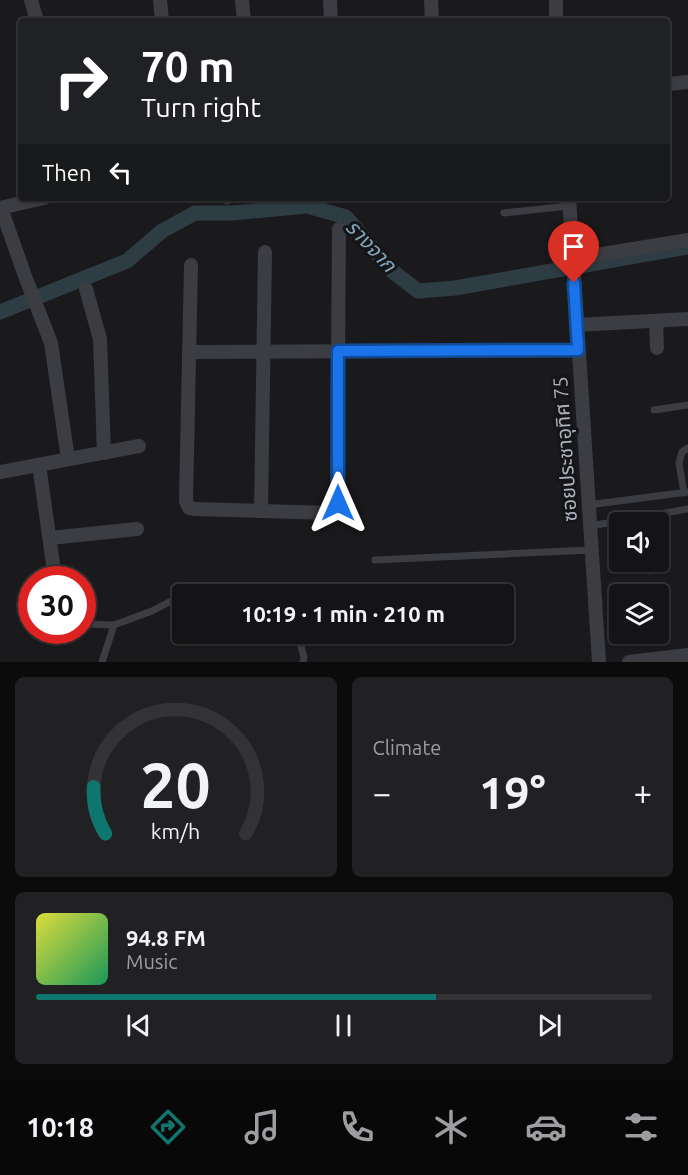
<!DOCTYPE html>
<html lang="en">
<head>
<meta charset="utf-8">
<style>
  body { margin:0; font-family:Ubuntu,"Noto Sans Thai",sans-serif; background:#212123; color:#f1f3f6; height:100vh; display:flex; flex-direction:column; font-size:22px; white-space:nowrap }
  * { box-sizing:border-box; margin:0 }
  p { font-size:20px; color:#9d9ea1 }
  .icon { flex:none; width:33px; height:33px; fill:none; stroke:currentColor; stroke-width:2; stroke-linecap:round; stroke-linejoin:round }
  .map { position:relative; height:662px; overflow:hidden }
  .side { display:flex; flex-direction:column; gap:15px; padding:15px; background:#0b0b0c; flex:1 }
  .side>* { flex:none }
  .hud { position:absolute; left:18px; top:18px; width:652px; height:183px; border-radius:6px; box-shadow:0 2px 4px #0004,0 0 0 2px #333335; background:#202124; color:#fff; overflow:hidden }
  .fabs { position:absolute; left:609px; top:512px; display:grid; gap:12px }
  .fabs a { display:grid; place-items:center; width:60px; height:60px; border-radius:6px; background:#141416; box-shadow:0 2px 4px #0004,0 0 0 2px #333335; font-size:30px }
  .speed { position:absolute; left:18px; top:566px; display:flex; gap:12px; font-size:30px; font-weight:700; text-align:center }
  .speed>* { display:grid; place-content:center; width:78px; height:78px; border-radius:50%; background:#141416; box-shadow:0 2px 4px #0004,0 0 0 2px #333335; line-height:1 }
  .speed .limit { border:9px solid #d22; background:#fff; color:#111 }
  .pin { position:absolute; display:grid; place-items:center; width:51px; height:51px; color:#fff; margin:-62px -26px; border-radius:50% 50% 50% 0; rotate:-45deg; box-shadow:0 0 6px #0007 }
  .pin .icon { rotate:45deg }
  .me { position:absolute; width:66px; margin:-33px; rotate:0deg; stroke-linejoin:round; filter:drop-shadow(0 0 4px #0008) }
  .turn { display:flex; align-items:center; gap:21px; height:126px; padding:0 24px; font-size:27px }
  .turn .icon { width:78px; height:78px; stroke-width:2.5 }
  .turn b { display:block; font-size:42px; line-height:51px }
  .then { display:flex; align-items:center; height:57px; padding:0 24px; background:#0003; gap:12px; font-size:22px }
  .big { font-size:45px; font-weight:700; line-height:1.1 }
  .side .card { flex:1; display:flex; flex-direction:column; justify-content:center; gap:9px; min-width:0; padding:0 21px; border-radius:9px; background:#212123 }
  .side .dial { align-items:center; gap:0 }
  .dial svg { height:156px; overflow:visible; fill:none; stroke:#333335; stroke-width:7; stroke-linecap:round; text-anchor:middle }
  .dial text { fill:#f1f3f6; stroke:none }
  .song { display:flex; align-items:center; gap:18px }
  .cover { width:72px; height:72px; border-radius:9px; background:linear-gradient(135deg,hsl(60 70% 55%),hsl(150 70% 35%)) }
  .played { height:6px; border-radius:3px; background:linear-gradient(90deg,#0f766e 65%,#333335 65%) }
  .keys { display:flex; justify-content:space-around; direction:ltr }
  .heat { display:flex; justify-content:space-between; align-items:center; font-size:33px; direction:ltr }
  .side .tiles { flex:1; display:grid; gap:15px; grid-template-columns:1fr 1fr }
  .card:last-child { grid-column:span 2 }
  .trip { position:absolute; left:172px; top:584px; width:342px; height:60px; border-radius:6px; background:#141416; box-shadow:0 2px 4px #0004,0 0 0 2px #333335; font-weight:700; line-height:60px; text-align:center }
  .menu { display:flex; height:96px; justify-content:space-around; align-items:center; background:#080809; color:#9d9ea1 }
  .menu .icon { width:42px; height:42px }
  .menu .selected { color:#0f766e }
  .menu b { font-size:27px; color:#f1f3f6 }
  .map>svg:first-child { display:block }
</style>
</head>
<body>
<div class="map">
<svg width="688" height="662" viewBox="0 0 688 662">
  <rect width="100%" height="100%" fill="#1a1a1d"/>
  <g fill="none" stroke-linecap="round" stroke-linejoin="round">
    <!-- canal -->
    <polyline stroke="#2e3c43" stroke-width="15" points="0,312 127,261 162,231 195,213 232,213 307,206 346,217 392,271 418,291 455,288 688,247"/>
    <!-- lane -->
    <g stroke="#3b3d42" stroke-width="7">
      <polyline points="226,198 227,201"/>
      <polyline points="504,213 569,206"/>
      <polyline points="654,410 688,405"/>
      <polyline points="684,493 679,463 682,452 688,448"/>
      <polyline points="588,505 688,492"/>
      <polyline points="590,526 688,509"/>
      <polyline points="375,560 591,550"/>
      <polyline points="647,561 650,571"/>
      <polyline points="82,624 114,625 152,611 175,599 183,598"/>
      <polyline points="297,633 304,657 303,662"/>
      <polyline points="102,662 114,625"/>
    </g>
    <!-- street -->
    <g stroke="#3b3d42" stroke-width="14">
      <polyline points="31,0 37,21"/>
      <polyline points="160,0 162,21"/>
      <polyline points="242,0 244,21"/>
      <polyline points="330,0 331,21"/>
      <polyline points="431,0 432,21"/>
      <polyline points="556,0 556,21"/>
      <polyline points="668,84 688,82"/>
      <polyline points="569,198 599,662"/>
      <polyline points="0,208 44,198"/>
      <polyline points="1,208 25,276 51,343 68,459"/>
      <polyline points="572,259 688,240"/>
      <polyline points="191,265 186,501 189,508 194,509 329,513 334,511 337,503 339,229"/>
      <polyline points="86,289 100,339 104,453"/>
      <polyline points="656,321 657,348"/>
      <polyline points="576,325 688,319"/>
      <polyline points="189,352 578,350"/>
      <polyline points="39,465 54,571"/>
      <polyline points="0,472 139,446"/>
      <polyline points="261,511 265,252"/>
      <polyline points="50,538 137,529"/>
      <polyline points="629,662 688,655"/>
    </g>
  </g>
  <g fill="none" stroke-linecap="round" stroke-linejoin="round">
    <defs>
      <polyline id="route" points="338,503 338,351 578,350 574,283"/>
    </defs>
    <!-- route casing -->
    <use href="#route" stroke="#114b97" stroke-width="15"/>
    <!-- route -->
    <use href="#route" stroke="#1a73e8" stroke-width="10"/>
  </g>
  <g text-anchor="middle" stroke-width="6" stroke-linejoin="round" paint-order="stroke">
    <!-- street labels -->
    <g font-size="20" fill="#acb3bd" stroke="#151518">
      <text transform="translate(565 449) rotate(-94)" y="7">ซอยประชาอุทิศ 75</text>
    </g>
    <!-- water labels -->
    <g font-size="21" font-style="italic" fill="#81a5ba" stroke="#151518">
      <text transform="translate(371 246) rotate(47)" y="7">รางจาก</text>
    </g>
  </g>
</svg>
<div class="fabs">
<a><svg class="icon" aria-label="sound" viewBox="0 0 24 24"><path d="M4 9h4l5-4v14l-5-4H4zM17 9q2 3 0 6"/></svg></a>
<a><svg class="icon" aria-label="layers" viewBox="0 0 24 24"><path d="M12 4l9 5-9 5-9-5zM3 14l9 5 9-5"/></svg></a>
</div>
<div class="speed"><div class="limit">30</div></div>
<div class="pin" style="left:574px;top:283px;background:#d93025"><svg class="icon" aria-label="arrive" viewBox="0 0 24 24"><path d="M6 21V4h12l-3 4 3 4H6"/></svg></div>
<svg class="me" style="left:338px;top:503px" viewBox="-20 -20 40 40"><path d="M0-17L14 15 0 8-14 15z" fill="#1a73e8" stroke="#fff" stroke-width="4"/></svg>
<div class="trip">10:19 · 1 min · 210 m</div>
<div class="hud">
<div class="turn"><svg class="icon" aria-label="right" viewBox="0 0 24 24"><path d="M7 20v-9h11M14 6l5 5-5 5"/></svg><div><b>70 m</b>Turn right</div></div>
<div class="then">Then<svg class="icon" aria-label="left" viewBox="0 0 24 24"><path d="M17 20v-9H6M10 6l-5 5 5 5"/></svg></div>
</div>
</div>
<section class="side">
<div class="tiles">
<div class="card dial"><svg viewBox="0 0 100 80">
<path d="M14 69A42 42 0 1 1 86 69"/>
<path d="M14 69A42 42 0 0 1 8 45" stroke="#0f766e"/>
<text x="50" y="56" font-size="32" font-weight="700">20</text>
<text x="50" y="72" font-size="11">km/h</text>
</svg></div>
<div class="card"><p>Climate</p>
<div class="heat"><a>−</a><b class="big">19°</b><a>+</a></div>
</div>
<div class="card">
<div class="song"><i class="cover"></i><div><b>94.8 FM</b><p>Music</p></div></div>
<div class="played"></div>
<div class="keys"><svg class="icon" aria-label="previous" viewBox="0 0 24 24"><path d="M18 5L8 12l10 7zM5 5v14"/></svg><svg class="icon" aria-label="pause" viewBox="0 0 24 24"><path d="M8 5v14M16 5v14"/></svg><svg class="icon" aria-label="next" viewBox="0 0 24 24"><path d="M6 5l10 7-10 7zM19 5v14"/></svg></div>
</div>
</div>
</section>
<nav class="menu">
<b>10:18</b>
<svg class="icon selected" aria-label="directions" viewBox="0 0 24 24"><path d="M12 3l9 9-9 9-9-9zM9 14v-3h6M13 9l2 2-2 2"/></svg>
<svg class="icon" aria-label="music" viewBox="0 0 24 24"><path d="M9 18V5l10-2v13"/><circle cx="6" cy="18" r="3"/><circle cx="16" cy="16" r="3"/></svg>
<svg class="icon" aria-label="phone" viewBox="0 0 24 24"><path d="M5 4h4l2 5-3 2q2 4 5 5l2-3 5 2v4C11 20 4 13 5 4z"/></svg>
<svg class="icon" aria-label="climate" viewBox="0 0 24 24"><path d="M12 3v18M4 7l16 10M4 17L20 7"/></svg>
<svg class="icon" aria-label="car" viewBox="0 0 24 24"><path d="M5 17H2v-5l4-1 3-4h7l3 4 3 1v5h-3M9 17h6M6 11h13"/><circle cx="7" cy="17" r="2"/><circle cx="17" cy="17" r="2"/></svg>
<svg class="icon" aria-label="filters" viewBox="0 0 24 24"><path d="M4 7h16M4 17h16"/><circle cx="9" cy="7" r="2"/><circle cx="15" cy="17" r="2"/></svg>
</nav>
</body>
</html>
